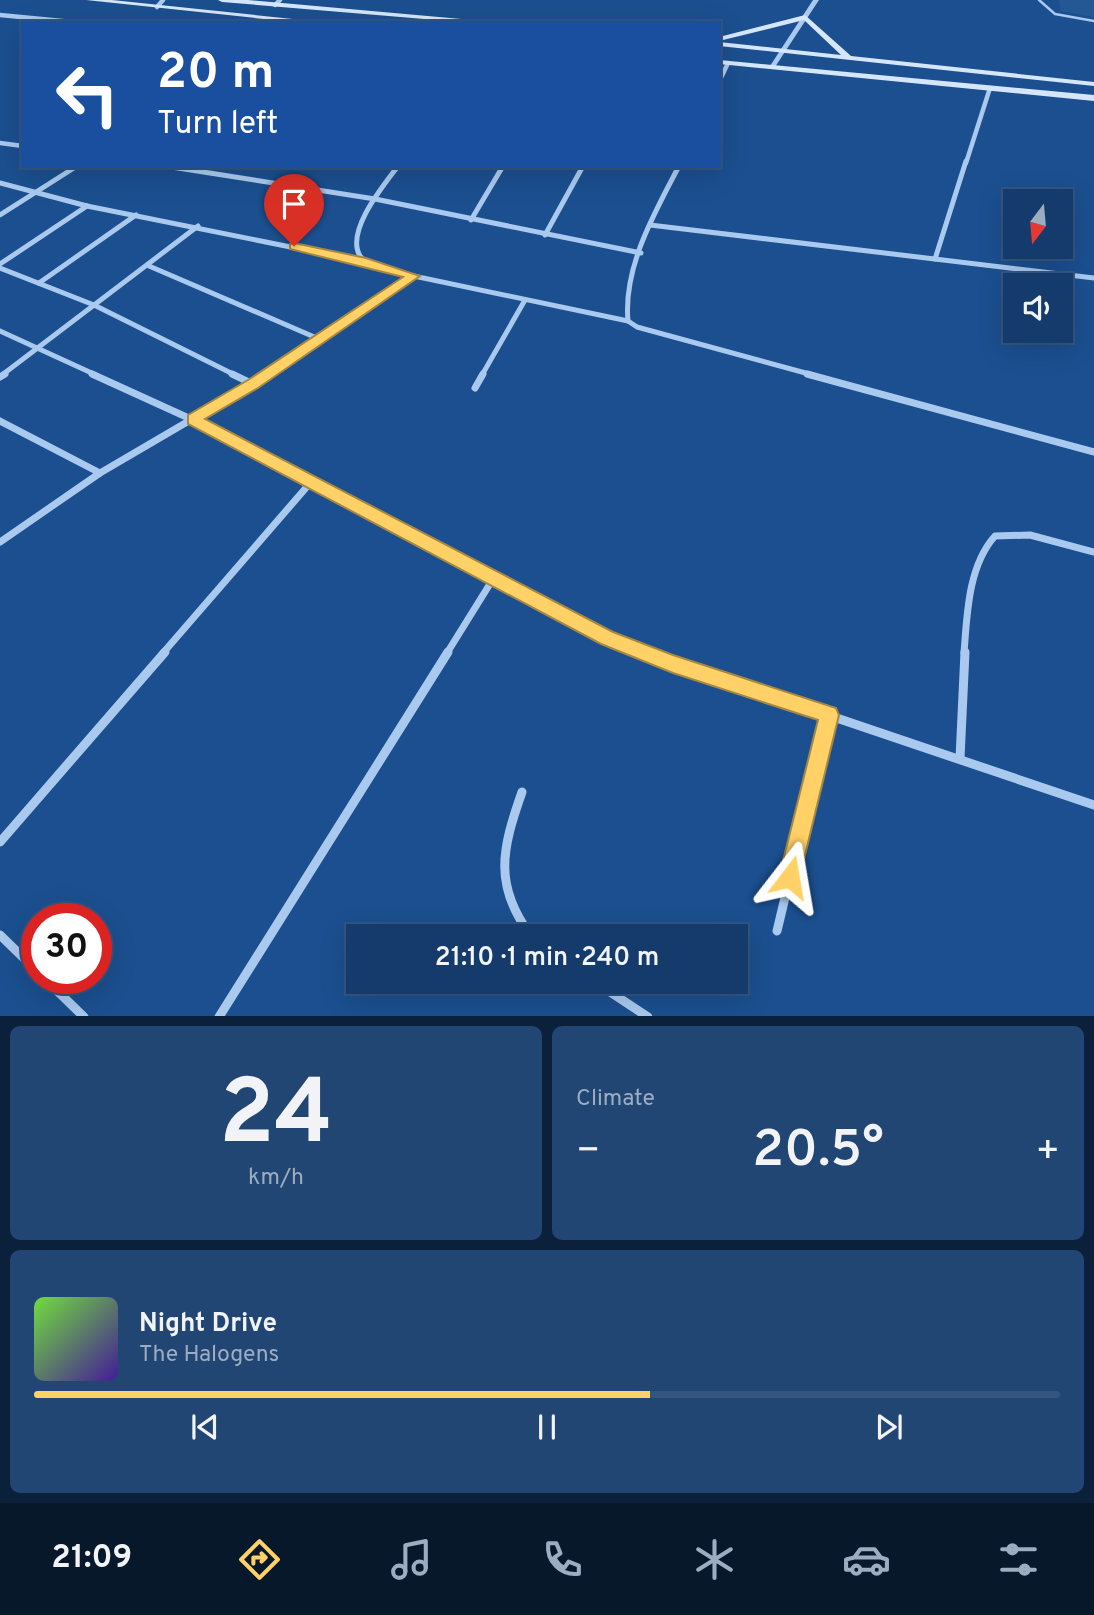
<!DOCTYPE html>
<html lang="en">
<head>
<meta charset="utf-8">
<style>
  body { margin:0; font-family:Overpass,sans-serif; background:#214673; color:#f1f3f6; height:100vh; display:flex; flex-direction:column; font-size:26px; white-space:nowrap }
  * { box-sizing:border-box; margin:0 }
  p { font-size:23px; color:#9dadc1 }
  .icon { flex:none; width:38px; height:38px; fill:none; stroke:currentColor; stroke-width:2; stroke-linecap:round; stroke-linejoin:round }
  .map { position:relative; height:1016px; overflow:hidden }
  .side { display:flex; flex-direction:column; gap:10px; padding:10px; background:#0b203b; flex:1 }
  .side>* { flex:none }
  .guide { position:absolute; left:21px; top:21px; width:700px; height:147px; border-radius:0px; box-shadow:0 7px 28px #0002,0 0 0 2px #33557e; background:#1a4fa0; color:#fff; overflow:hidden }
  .needle { width:46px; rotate:196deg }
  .controls { position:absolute; left:1003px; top:189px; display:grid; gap:14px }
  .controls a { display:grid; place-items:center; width:70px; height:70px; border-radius:0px; background:#143b6b; box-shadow:0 7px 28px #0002,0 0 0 2px #33557e; font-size:35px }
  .speed { position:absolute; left:21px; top:903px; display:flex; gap:14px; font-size:35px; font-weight:700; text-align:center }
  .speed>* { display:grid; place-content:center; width:91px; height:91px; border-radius:50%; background:#143b6b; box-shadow:0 7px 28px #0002,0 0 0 2px #33557e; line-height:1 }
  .speed .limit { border:10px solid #d22; background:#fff; color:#111 }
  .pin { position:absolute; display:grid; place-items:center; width:60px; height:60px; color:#fff; margin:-72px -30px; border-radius:50% 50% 50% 0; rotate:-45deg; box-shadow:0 0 7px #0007 }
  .pin .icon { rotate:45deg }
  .me { position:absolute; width:77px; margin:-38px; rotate:14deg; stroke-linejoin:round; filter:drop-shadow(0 0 5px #0008) }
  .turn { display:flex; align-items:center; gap:24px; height:147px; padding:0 21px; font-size:32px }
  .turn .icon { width:91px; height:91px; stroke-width:2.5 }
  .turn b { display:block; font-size:49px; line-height:60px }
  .big { font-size:52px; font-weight:600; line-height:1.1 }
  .side .tile { flex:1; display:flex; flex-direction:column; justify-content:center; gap:10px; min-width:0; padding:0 24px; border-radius:10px; background:#214673 }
  .side .dial { align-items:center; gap:0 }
  .dial b { font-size:91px; line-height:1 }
  .song { display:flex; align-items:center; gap:21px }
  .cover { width:84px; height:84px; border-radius:10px; background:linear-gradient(135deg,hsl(100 70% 55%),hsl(260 70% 35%)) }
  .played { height:7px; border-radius:4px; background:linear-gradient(90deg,#ffd166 60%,#33557e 60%) }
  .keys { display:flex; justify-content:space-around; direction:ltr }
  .heat { display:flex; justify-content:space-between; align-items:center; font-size:38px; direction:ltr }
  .side .tiles { flex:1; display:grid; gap:10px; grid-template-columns:1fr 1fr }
  .tile:last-child { grid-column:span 2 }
  .trip { position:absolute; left:346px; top:924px; width:402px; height:70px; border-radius:0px; background:#143b6b; box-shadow:0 7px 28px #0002,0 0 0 2px #33557e; font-weight:600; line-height:70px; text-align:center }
  .tabs { display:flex; height:112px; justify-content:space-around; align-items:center; background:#08182b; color:#9dadc1 }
  .tabs .icon { width:49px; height:49px }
  .tabs .on { color:#ffd166 }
  .tabs b { font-size:32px; color:#f1f3f6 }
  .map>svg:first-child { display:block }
</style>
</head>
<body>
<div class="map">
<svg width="1094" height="1017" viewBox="0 0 1094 1017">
  <rect width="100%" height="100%" fill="#1b4f8f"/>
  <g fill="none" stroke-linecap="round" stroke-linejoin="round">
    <!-- service -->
    <polyline stroke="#a9c9ee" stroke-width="2.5" points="1039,0 1055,14 1094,21"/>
    <!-- minor-far3 -->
    <g stroke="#a9c9ee" stroke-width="4.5">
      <polyline points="275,5 280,0"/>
      <polyline points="157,7 163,0"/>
      <polyline points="0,15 83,23"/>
      <polyline points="719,82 728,63"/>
      <polyline points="0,143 23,146"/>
      <polyline points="966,163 990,88"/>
    </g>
    <!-- minor-far2 -->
    <g stroke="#a9c9ee" stroke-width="5">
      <polyline points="165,166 375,199 641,253"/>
      <path d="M398 166C384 185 345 231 360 256 366 265 380 268 390 271L628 321"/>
      <path d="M679 166C655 212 623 267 628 321L637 327 813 375"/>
      <polyline points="0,183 87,206 365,262"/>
      <polyline points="0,215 77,166"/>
      <polyline points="471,220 503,166"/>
      <polyline points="650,225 1094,278"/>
      <polyline points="545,235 583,166"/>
      <polyline points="935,259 966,161"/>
      <polyline points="0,264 87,206"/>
      <polyline points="149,266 319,339"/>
      <polyline points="0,268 94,305 235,375"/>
      <polyline points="39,283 136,215"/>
      <polyline points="0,331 96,375"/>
      <polyline points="2,375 198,226"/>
      <polyline points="266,375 413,276"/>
      <polyline points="482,375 525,300"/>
    </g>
    <!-- minor-far1 -->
    <g stroke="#a9c9ee" stroke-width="7">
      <polyline points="92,374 193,420 607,638 646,653"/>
      <polyline points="232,374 253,384"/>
      <polyline points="807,374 1094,452"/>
      <polyline points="0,377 5,374"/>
      <polyline points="475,388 483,374"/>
      <polyline points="0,421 100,473"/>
      <polyline points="0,542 100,473 269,374"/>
      <polyline points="163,653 311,482"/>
      <polyline points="447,653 493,579"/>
      <path d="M964 653C967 615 968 566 995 536L1030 535 1094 552"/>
    </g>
    <!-- minor -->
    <g stroke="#a9c9ee" stroke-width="9">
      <polyline points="641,652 1094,805"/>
      <polyline points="960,758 965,652"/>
      <path d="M522 792C502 849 493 885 531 936"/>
      <polyline points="0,842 165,652"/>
      <polyline points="777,931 829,714"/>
      <polyline points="0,935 37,971"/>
      <polyline points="44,978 84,1017"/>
      <polyline points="595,982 648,1017"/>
      <polyline points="219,1017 448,652"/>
    </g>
    <!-- tertiary -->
    <polygon fill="#a9c9ee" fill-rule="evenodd" points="813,0 819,0 775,67 771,67 770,66"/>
    <!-- secondary -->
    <g fill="#d6e6fa" fill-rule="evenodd">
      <polygon points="86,0 112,0 331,23 302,23"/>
      <polygon points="218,0 248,0 506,23 472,23 222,2"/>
      <polygon points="805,15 851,56 1094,82 1094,86 719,46 719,42 841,55 804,20 719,41 719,37"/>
      <polygon points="719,60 1094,95 1094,101 719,64"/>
    </g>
  </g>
  <!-- wall -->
  <polygon fill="#245895" points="1059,0 1094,0 1094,17 1061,11"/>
  <!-- route -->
  <polygon fill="#ffd166" stroke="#a68842" stroke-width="2" points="294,243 366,258 420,276 258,388 205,419 613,632 673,655 836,708 839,715 798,884 790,888 782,884 779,877 818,720 673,673 601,644 188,424 188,415 248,380 403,277 290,249 290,244"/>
</svg>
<div class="controls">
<a><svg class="needle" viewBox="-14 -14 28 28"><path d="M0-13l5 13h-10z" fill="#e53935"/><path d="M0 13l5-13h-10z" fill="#9dadc1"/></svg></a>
<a><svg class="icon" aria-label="sound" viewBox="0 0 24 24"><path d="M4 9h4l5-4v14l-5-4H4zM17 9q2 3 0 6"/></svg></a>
</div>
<div class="speed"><div class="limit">30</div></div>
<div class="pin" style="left:294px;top:246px;background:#d93025"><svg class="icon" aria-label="arrive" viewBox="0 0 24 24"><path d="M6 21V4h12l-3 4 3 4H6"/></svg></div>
<svg class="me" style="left:790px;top:877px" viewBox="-20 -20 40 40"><path d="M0-17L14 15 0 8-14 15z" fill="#ffd166" stroke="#fff" stroke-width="4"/></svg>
<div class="trip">21:10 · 1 min · 240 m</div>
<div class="guide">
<div class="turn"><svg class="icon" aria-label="left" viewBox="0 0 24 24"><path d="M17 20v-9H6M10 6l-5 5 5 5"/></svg><div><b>20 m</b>Turn left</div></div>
</div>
</div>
<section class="side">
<div class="tiles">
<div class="tile dial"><b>24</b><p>km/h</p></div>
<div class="tile"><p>Climate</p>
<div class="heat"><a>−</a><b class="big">20.5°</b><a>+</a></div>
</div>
<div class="tile">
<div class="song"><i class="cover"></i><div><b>Night Drive</b><p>The Halogens</p></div></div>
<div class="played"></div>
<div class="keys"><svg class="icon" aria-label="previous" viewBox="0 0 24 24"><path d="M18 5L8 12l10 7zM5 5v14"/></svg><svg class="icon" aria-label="pause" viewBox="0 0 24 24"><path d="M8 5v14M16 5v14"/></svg><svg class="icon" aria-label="next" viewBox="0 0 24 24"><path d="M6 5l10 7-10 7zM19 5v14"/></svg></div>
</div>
</div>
</section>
<nav class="tabs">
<b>21:09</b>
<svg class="icon on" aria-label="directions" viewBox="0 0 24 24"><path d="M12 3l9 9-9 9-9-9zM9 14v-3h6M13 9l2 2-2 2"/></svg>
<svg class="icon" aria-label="music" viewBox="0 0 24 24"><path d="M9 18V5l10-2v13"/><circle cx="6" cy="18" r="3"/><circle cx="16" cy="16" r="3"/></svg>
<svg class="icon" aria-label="phone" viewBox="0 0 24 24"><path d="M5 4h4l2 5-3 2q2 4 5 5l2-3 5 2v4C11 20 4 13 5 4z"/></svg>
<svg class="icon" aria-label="climate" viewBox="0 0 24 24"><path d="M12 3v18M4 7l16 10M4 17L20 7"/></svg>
<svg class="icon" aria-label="car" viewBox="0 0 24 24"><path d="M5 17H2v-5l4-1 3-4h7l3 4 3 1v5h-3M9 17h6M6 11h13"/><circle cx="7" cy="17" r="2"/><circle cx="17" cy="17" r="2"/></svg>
<svg class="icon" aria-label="filters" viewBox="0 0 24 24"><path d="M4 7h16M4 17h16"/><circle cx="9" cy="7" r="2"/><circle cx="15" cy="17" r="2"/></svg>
</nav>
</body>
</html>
